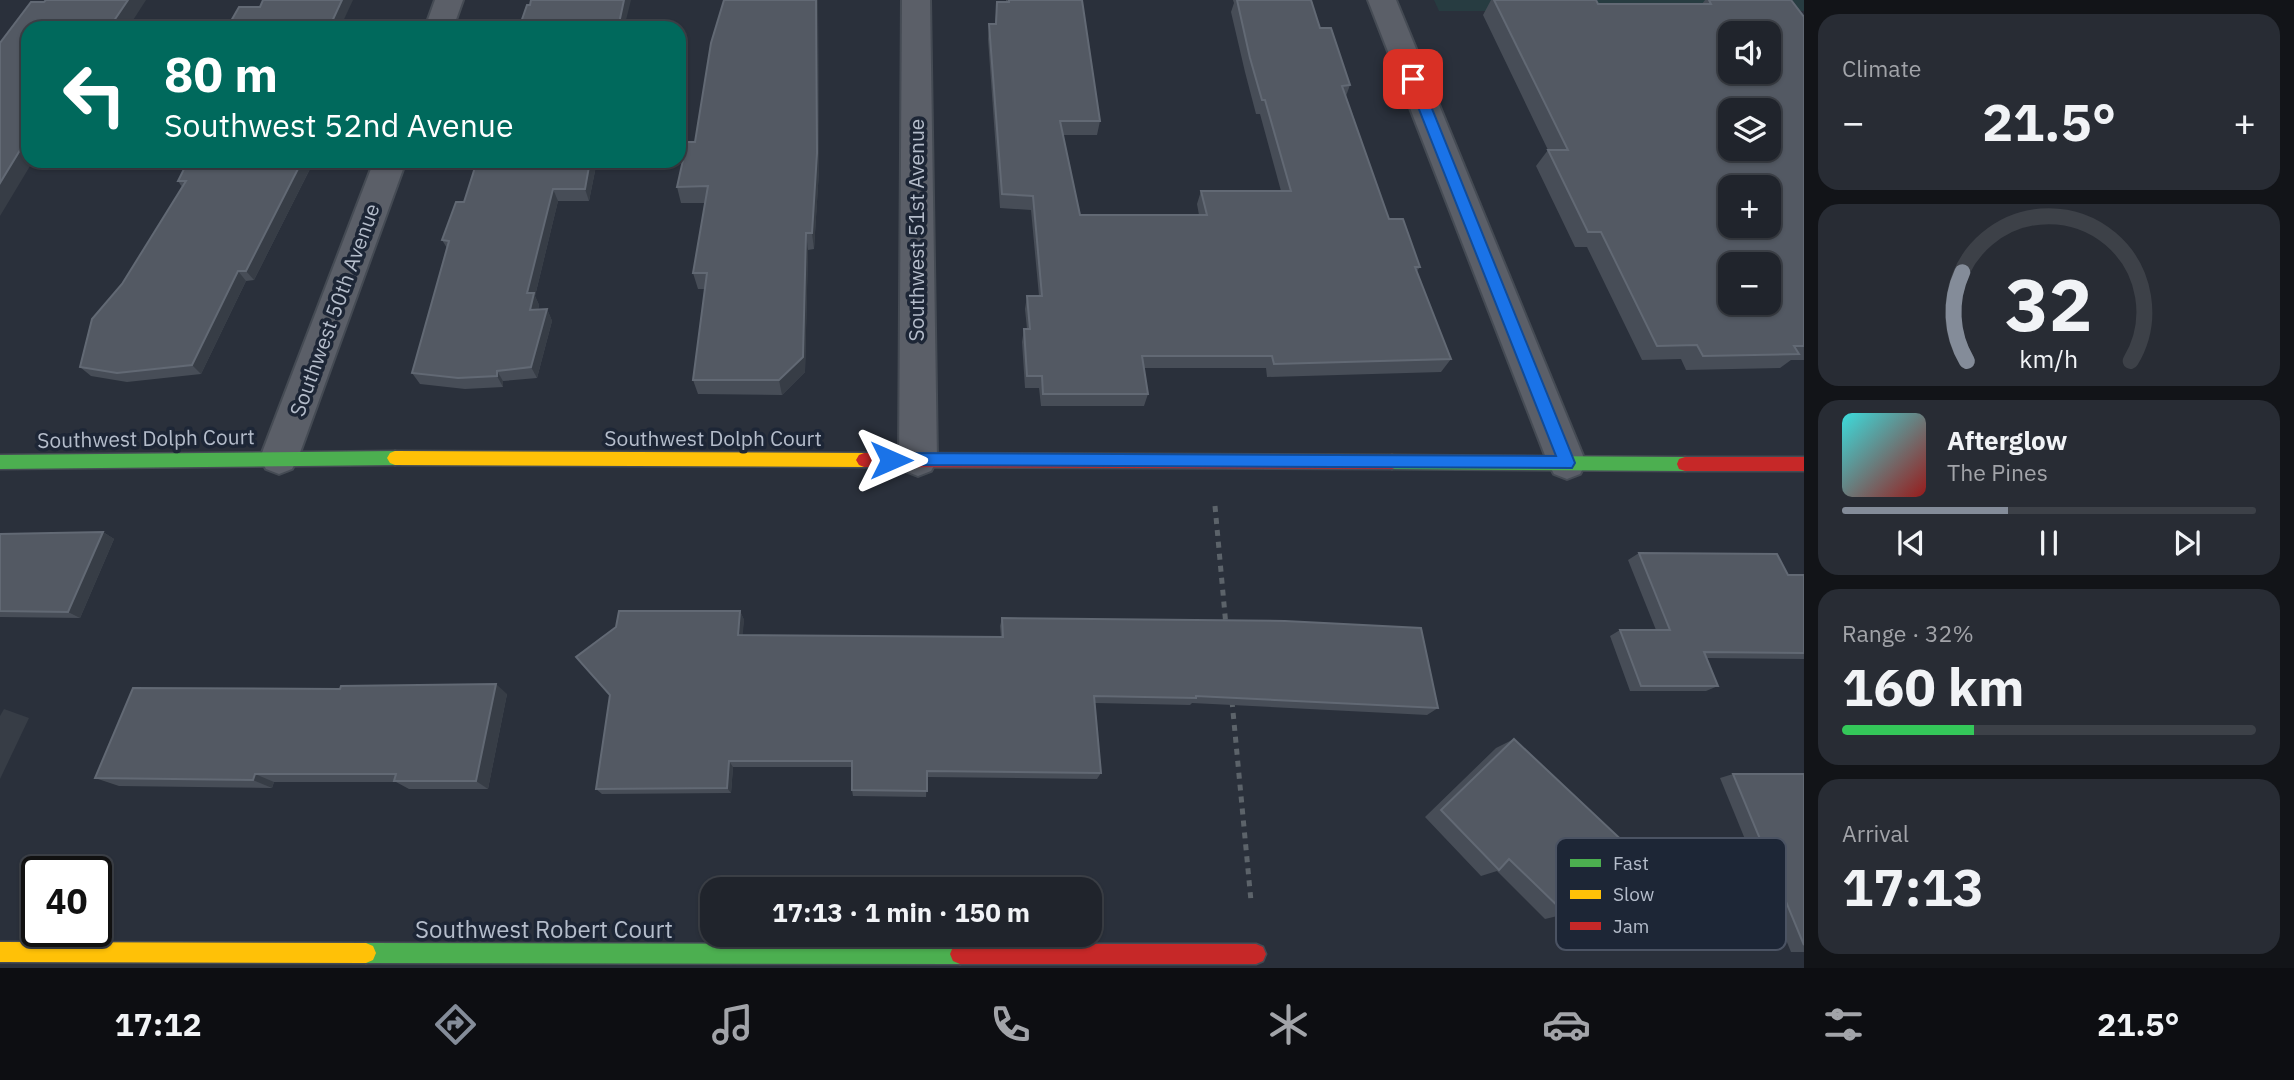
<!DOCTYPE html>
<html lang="en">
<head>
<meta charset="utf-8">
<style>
  body { margin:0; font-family:"IBM Plex Sans",sans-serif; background:#282c34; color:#f1f3f6; height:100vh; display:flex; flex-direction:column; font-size:26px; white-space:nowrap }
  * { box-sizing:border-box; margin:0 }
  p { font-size:23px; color:#a2a4a9 }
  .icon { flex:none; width:38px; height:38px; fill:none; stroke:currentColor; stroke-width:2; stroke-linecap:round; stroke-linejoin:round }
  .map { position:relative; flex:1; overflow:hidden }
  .drawer { display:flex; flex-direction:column; gap:14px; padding:14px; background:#121418; width:490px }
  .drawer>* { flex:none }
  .guide { position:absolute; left:21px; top:21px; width:665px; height:147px; border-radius:21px; box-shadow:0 2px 5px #0004,0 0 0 2px #3d4148; background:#00695c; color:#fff; overflow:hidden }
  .buttons { position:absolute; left:1718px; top:21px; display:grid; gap:14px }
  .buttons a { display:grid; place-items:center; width:63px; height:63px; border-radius:14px; background:#20242c; box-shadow:0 2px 5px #0004,0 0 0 2px #3d4148; font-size:35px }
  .speed { position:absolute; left:21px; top:856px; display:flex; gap:14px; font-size:35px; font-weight:700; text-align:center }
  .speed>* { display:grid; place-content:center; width:91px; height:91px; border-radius:50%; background:#20242c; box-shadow:0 2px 5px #0004,0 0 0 2px #3d4148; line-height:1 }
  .speed .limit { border:4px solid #111; border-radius:10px; background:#fff; color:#111 }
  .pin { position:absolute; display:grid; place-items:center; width:60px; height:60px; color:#fff; margin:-30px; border-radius:14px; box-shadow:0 4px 10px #0006 }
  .me { position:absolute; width:77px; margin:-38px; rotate:90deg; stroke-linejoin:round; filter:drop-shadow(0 0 5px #0008) }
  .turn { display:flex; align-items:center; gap:24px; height:147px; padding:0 28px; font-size:32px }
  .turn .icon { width:91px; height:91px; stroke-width:2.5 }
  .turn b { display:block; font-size:49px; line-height:60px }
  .big { font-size:52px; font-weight:700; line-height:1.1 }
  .drawer .tile { flex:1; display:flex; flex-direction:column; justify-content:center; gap:10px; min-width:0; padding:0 24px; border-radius:21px; background:#282c34 }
  .drawer .dial { align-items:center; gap:0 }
  .dial svg { height:182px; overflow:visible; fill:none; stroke:#3d4148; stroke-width:7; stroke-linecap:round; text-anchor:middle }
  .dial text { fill:#f1f3f6; stroke:none }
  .song { display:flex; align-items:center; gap:21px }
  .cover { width:84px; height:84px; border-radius:10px; background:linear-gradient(135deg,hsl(180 70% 55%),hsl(0 70% 35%)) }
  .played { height:7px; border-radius:4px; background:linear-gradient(90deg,#848c99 40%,#3d4148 40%) }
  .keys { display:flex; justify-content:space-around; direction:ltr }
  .heat { display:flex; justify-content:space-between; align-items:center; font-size:38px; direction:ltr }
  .charge { height:10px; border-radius:5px; background:linear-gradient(90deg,#34c759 32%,#3d4148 0) }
  .trip { position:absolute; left:700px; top:877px; width:402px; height:70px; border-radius:21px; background:#20242c; box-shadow:0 2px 5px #0004,0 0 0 2px #3d4148; font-weight:700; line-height:70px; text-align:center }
  .dock { display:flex; height:112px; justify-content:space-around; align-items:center; background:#0d0e12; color:#a2a4a9 }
  .dock .icon { width:49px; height:49px }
  .dock .selected { color:#848c99 }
  .dock b { font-size:32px; color:#f1f3f6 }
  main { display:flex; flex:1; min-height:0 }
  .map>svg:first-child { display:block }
</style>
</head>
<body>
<main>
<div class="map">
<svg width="1804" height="968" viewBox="0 0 1804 968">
  <rect width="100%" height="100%" fill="#2a303b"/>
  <!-- green -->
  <polygon fill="#273c41" points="1434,0 1804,0 1804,11 1439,11"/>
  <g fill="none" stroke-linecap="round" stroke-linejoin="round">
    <defs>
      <g id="street">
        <polygon points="435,0 463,0 453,28 425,28"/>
        <polygon points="902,0 930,0 937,460 931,471 918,476 905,471 899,460"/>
        <polygon points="1368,0 1396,0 1586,463 1580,474 1567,479 1554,474 1548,463"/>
        <polygon points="374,161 406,161 298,458 292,469 279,474 266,469 260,458"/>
      </g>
      <g id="fast">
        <polygon points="395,451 400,453 403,458 400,463 395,465 0,469 0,455"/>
        <polygon points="1392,455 1685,457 1691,459 1693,464 1691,469 1685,471 1392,469 1387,467 1384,462 1387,457"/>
        <polygon points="366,943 960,944 967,947 970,954 967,961 960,964 366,963 359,960 356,953 359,946"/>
      </g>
      <g id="slow">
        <polygon points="395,451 864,453 869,455 872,460 869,465 864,467 395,465 390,463 387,458 390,453"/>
        <polygon points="0,942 366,943 373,946 376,953 373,960 366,963 0,962"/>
      </g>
      <g id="jam">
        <polygon points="864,453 1392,455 1397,457 1400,462 1397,467 1392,469 864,467 859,465 856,460 859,455"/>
        <polygon points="1685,457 1804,457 1804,471 1685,471 1679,469 1677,464 1679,459"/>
        <polygon points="960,944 1256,944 1263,947 1266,954 1263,961 1256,964 960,964 953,961 950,954 953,947"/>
      </g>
    </defs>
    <!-- street casing -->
    <use href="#street" stroke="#454b54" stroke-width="4"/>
    <!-- fast casing -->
    <use href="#fast" stroke="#454b54" stroke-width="3"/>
    <!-- slow casing -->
    <use href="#slow" stroke="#454b54" stroke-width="3"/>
    <!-- jam casing -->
    <use href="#jam" stroke="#454b54" stroke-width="3"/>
    <!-- path -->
    <g stroke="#5c636a" stroke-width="5" stroke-dasharray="6 6" stroke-linecap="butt">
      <polyline points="1215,506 1226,626"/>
      <polyline points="1232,701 1251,901"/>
    </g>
    <!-- street -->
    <use href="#street" fill="#5b5f68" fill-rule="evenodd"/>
    <!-- fast -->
    <use href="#fast" fill="#4caf50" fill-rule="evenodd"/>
    <!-- slow -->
    <use href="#slow" fill="#ffc107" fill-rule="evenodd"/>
    <!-- jam -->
    <use href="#jam" fill="#c62828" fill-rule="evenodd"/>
  </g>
  <!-- wall -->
  <g fill="#474d57">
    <polygon points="1006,0 1082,0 1100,121 1097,135 1063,135 1080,215 1199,215 1197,204 1201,191 1281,191 1260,114 1256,114 1245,72 1231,12 1234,3 1233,0 1311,0 1320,28 1350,85 1346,96 1389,219 1420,267 1417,271 1451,359 1441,372 1267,377 1266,368 1144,368 1148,394 1144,406 1041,406 1039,388 1025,388 1022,342 1024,329 1027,329 1025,309 1027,296 1039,296 1031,210 1000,208 988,39 989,24 995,24 997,2 1006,2"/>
    <polygon points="1491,0 1596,0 1598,4 1702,4 1705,0 1791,0 1804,17 1804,360 1791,360 1780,368 1686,370 1681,359 1642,360 1587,247 1575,247 1536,166 1548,150 1483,15"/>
    <polygon points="818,8 819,170 814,249 808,250 805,372 782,395 698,394 693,380 705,289 698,289 693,273 705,203 681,203 677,187 695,142"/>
    <polygon points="188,161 314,161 254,280 246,281 201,374 127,382 91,376 80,367 122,284 182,187 178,181"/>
    <polygon points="597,161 589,201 558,201 535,296 539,305 538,310 547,309 552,321 537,378 503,381 503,387 465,389 420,384 412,373 447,248 442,240 464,202"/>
    <polygon points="103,532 114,539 80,618 0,617 0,534"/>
    <polygon points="1639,553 1788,575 1804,575 1804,659 1706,658 1718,686 1706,691 1630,691 1610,636 1620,630 1656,630 1628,560"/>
    <polygon points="740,611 744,620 742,635 1001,637 1000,626 1002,618 1438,708 1427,715 1192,703 1190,705 1095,703 1101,773 1097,779 927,777 926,797 853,796 852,790 852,767 733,767 731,793 602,794 596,789"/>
    <polygon points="507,694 488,789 409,789 396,782 274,782 272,788 119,786 95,778"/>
    <polygon points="1514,739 1566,914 1545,919 1497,871 1481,876 1425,817 1496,748"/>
    <polygon points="1733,774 1804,774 1804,952 1791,952 1720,778"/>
  </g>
  <!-- shaded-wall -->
  <g fill="#373d46">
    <polygon points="128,0 146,0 128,28 109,28"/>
    <polygon points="342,0 353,0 340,28 329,28"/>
    <polygon points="624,0 631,0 624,28 618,28"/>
    <polygon points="816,0 818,0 819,170 814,249 812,233"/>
    <polygon points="28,137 28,161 33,161 0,216 0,183"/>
    <polygon points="302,161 314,161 254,280 246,271"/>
    <polygon points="590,161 597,161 589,201 585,189"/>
    <polygon points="553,189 558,201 535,296 539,305 535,321 530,310 527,293"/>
    <polygon points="806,233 808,250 805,372 782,395 779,380"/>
    <polygon points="238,271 246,281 201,374 192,365"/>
    <polygon points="547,309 552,321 537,378 531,367"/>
    <polygon points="497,371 503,381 503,387 497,376"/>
    <polygon points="103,532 114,539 80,618 68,612"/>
    <polygon points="740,611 744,620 742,644 738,635"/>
    <polygon points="496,684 507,694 488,789 476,781"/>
    <polygon points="4,709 29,718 0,779 0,716"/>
    <polygon points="729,761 733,767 731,793 727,788"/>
    <polygon points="255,774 274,782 272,788 253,780"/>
  </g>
  <!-- building -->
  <g fill="#535963" stroke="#626974" stroke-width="2" fill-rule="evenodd">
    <polygon points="46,0 128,0 109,28 28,28 28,137 0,183 0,43 31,2 44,2"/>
    <polygon points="263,0 342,0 329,28 227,28 239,7 260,7"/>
    <polygon points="531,0 624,0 618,28 519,28 527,5 530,5"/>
    <polygon points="724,0 816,0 817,153 812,233 806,233 803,357 779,380 693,380 707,273 693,273 708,186 677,187 687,142 695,142 711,43"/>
    <polygon points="1009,0 1082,0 1100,121 1060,121 1080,215 1207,215 1201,191 1291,191 1265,100 1262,100 1250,58 1237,0 1311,0 1320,28 1331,28 1350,85 1342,86 1389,219 1403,219 1420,267 1415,267 1451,359 1274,364 1272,356 1142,356 1148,394 1043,394 1042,376 1027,376 1024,329 1030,329 1027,296 1042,296 1033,196 1002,194 989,24 996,24 997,2 1009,2"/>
    <path d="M1494 0H1596L1598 4H1711L1709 0H1791L1804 17V346H1794L1799 354 1703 356 1697 345 1657 346 1601 232H1588L1548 150H1568ZM1731 33H1769V72H1731ZM1731 110H1769V149H1731ZM1731 187H1769V226H1731ZM1731 264H1769V303H1731Z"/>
    <polygon points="188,161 302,161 246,271 238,271 192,365 117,373 80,367 92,319 122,284 186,181 178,181"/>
    <polygon points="477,161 590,161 585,189 553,189 527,293 534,293 530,310 547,309 531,367 497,371 497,376 458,378 412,373 449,241 442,240 456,202 464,202"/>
    <polygon points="103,532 68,612 0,611 0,534"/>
    <polygon points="1639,553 1777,554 1788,575 1804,575 1804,653 1704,652 1718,686 1641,686 1620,630 1670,630"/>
    <polygon points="619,611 740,611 738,635 1003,637 1002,618 1285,621 1421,628 1438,708 1196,696 1196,698 1094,696 1101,773 927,771 927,791 852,790 852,761 729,761 727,788 596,789 610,695 576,657 616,627"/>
    <polygon points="496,684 476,781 394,781 396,774 255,774 253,780 95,778 133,688 340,689 341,686"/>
    <polygon points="1514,739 1629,847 1566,914 1509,859 1499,870 1441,810"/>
    <polygon points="1733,774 1804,774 1804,945"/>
  </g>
  <!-- route -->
  <polygon fill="#1a73e8" stroke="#114b97" stroke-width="2" points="1413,75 1420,79 1575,463 1572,468 885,465 883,460 885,455 891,453 1556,456 1407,79"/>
  <g text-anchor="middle" stroke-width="7" stroke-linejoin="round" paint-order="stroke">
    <!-- street labels -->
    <g font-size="21" fill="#b5bdcb" stroke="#1d2636">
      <text transform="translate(917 230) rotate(-90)" y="7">Southwest 51st Avenue</text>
      <text transform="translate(335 310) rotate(-70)" y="7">Southwest 50th Avenue</text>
      <text transform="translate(146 439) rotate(-1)" y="7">Southwest Dolph Court</text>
      <text x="713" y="446">Southwest Dolph Court</text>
    </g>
    <!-- near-street labels -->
    <g font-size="24" fill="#b5bdcb" stroke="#1d2636">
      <text x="544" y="938">Southwest Robert Court</text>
    </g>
  </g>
  <!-- legend -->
  <rect x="1556" y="838" width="230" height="112" rx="10" fill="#1d2636" stroke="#4b5363" stroke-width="2"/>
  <rect x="1570" y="859" width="31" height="8" fill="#4caf50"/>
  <rect x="1570" y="890" width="31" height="9" fill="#ffc107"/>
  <rect x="1570" y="922" width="31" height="8" fill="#c62828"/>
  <g font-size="19" fill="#b5bdcb">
    <text x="1613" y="870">Fast</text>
    <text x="1613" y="901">Slow</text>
    <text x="1613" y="933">Jam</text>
  </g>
</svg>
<div class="buttons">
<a><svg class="icon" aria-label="sound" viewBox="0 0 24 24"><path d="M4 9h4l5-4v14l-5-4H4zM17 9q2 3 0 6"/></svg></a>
<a><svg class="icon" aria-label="layers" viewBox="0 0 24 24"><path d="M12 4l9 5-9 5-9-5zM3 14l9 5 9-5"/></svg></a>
<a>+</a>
<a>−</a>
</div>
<div class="speed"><div class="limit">40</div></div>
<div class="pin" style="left:1413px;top:79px;background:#d93025"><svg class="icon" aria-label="arrive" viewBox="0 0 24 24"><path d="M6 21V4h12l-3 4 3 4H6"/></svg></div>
<svg class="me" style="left:891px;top:460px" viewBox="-20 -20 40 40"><path d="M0-17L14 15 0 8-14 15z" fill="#1a73e8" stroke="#fff" stroke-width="4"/></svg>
<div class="trip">17:13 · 1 min · 150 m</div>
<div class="guide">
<div class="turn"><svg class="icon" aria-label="left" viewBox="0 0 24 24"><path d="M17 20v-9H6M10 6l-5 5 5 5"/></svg><div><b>80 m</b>Southwest 52nd Avenue</div></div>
</div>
</div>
<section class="drawer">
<div class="tile"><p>Climate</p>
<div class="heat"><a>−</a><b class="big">21.5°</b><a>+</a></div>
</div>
<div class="tile dial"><svg viewBox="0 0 100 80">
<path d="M14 69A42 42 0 1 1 86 69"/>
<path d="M14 69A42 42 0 0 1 12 30" stroke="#848c99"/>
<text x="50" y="56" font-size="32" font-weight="700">32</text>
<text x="50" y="72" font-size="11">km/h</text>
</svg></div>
<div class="tile">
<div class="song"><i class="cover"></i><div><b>Afterglow</b><p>The Pines</p></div></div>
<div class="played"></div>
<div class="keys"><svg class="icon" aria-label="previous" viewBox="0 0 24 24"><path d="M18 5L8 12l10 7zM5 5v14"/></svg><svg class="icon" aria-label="pause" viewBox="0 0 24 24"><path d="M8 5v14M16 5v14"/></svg><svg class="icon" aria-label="next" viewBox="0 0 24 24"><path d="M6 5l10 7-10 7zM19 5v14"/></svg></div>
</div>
<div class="tile"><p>Range · 32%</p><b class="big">160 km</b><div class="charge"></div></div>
<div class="tile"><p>Arrival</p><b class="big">17:13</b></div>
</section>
</main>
<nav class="dock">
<b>17:12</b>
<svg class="icon selected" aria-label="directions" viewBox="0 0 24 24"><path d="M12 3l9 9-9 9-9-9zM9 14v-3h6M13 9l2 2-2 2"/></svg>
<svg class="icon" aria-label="music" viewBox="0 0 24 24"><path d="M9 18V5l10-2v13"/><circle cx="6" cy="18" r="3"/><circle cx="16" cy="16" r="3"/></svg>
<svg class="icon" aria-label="phone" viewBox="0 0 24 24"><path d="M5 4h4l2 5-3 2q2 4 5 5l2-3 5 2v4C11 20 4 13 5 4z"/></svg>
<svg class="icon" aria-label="climate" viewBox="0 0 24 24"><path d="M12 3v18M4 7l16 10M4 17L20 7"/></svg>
<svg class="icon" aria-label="car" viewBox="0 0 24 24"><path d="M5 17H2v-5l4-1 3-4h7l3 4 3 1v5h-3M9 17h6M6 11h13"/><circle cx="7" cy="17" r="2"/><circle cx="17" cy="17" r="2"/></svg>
<svg class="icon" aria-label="filters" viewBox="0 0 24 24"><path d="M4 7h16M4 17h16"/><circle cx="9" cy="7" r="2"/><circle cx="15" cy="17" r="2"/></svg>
<b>21.5°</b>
</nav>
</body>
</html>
